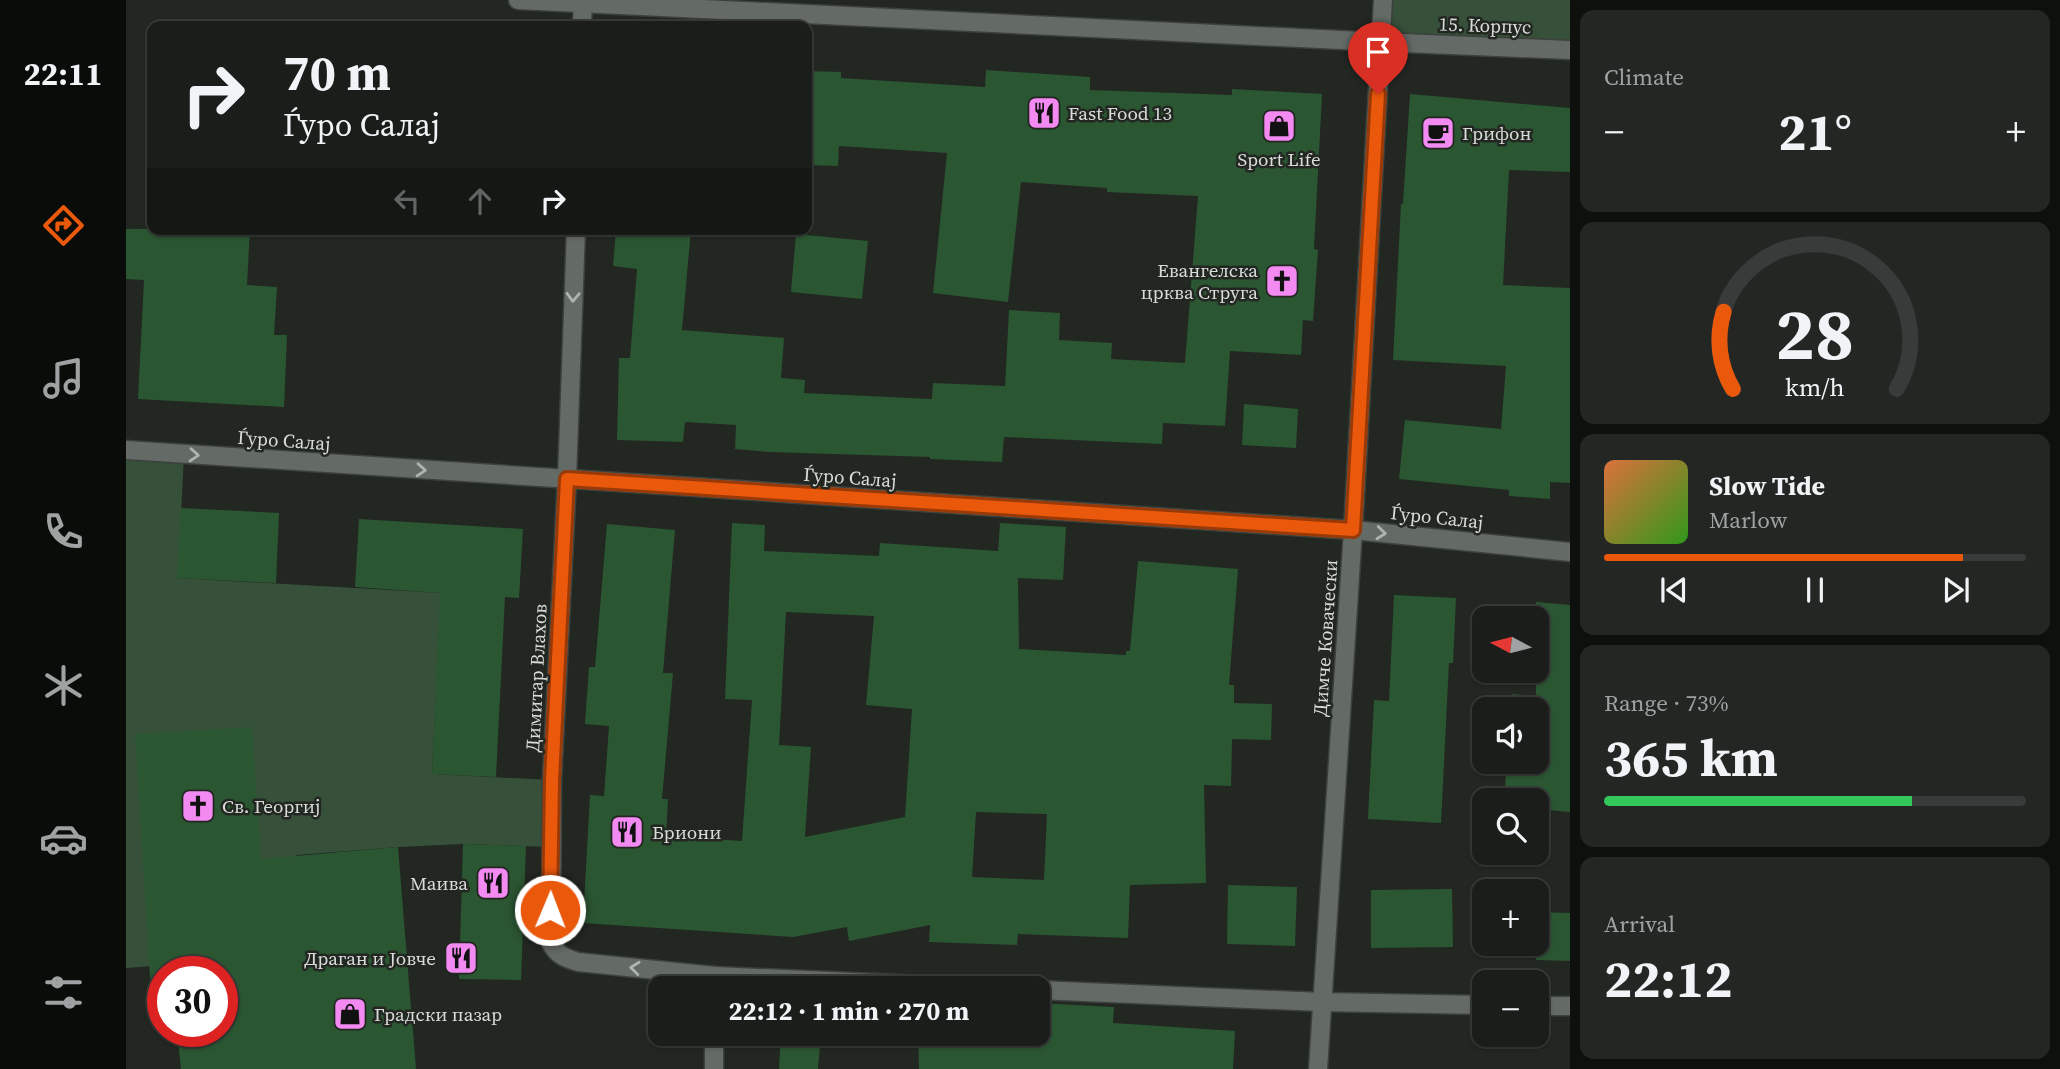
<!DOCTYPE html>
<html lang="en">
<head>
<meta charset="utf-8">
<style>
  body { margin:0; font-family:"Source Serif 4",serif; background:#232623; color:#f1f3f6; height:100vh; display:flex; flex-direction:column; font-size:26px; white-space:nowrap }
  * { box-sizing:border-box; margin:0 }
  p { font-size:23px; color:#9fa2a2 }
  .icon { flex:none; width:38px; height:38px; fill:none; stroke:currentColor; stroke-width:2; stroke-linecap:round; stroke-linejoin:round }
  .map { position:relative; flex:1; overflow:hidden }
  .panel { display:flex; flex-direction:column; gap:10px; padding:10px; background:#0e100e; width:490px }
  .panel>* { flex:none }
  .hud { position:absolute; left:21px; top:21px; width:665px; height:214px; border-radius:14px; box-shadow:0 2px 5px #0004,0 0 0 2px #383b39; background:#1a1d1a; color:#f1f3f6; overflow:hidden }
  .needle { width:46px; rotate:277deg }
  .buttons { position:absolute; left:1346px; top:606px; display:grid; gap:14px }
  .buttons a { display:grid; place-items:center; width:77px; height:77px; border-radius:14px; background:#1a1d1a; box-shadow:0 2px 5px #0004,0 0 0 2px #383b39; font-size:35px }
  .speed { position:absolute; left:21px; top:956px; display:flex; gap:14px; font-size:35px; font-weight:700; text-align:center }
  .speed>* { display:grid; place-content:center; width:91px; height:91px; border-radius:50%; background:#1a1d1a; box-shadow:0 2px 5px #0004,0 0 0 2px #383b39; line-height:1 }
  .speed .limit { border:10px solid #d22; background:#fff; color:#111 }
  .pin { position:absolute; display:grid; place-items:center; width:60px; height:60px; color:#fff; margin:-72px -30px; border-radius:50% 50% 50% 0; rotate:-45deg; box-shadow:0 0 7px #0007 }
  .pin .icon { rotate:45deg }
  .me { position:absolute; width:77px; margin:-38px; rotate:1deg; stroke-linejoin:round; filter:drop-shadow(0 0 5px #0008) }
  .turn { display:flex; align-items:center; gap:24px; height:147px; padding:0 21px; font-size:32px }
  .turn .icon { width:91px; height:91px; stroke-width:2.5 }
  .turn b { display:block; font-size:49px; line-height:60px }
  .lanes { display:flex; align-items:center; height:66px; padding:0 21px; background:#0003; justify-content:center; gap:35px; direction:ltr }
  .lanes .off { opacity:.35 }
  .big { font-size:52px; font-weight:700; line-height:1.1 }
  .panel .widget { flex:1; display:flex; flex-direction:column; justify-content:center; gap:10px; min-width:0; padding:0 24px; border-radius:14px; background:#232623 }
  .panel .dial { align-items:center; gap:0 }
  .dial svg { height:182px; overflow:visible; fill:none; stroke:#383b39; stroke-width:7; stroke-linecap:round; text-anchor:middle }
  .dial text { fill:#f1f3f6; stroke:none }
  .song { display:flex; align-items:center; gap:21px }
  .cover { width:84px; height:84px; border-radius:10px; background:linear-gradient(135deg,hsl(20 70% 55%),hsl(110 70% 35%)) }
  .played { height:7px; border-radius:4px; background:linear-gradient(90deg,#ea580c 85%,#383b39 85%) }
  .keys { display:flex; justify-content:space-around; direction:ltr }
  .heat { display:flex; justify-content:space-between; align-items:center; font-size:38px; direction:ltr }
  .charge { height:10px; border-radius:5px; background:linear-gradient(90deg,#34c759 73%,#383b39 0) }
  .trip { position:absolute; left:522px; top:976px; width:402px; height:70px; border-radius:14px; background:#1a1d1a; box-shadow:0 2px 5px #0004,0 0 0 2px #383b39; font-weight:700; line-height:70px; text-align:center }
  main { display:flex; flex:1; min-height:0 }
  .menu { display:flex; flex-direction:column; width:126px; justify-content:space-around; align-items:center; background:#0a0c0a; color:#9fa2a2 }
  .menu .icon { width:49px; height:49px }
  .menu .active { color:#ea580c }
  .menu b { font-size:32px; color:#f1f3f6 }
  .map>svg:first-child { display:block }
</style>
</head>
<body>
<main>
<nav class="menu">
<b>22:11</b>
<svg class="icon active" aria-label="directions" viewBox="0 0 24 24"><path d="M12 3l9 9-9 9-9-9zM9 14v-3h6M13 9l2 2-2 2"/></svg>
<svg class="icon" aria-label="music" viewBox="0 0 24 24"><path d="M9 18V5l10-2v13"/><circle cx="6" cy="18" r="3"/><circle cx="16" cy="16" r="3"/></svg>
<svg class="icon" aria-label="phone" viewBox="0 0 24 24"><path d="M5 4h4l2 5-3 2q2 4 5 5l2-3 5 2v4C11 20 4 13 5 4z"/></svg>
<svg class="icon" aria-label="climate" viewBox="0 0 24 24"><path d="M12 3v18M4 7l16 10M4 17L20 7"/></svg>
<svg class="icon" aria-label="car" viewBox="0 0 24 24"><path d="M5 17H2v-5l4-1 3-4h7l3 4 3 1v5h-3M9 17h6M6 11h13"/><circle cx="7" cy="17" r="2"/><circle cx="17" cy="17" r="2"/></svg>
<svg class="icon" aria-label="filters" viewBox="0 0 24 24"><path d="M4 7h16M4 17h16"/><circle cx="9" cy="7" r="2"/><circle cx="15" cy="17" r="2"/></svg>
</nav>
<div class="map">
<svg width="1444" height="1069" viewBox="0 0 1444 1069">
  <rect width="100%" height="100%" fill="#222722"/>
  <!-- green -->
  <g fill="#37503a">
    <polygon points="1257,0 1444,0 1444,50 1255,42"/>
    <polygon points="0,450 58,454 52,578 316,593 314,611 306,774 426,780 424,847 337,844 272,847 171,855 120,959 0,968"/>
  </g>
  <!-- building -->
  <g fill="#2b5632" fill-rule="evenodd">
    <polygon points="860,70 964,77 964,90 1106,95 1106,89 1196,94 1188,249 1192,250 1187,321 1177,320 1175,355 1104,351 1099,426 1037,423 1036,444 878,437 876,462 804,459 804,457 643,452 609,449 610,425 559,422 557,442 491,440 493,358 504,358 511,269 487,266 490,229 565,229 556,330 658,338 655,378 679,380 678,393 806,399 807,383 879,386 883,310 934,313 933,340 986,343 985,359 1059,363 1072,196 981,192 981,188 895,182 882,302 807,293 821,153 713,146 712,166 681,165 681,71 715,72 715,78 859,87"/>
    <polygon points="1284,94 1444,108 1444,172 1383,170 1377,285 1444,288 1444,483 1424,482 1424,499 1383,496 1383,490 1273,479 1279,420 1375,429 1380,366 1267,360 1275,204 1277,204"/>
    <polygon points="0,229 124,229 121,285 151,287 148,335 161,335 158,407 12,399 18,280 0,279"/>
    <polygon points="670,234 742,241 736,299 665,292"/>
    <polygon points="1118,404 1172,409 1170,448 1116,445"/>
    <polygon points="55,508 153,513 150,583 51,578"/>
    <polygon points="233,519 397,529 393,598 379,597 370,777 306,774 314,593 229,587"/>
    <path d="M606 523 639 525 638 551 753 556 754 543 872 551 874 523 940 527 937 580 892 578 893 649 1000 655V651H1004L1012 561 1112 569 1103 685H1108V703L1146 704 1145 740 1106 739 1105 786 1078 785 1080 883 1004 885 1002 938 892 934 891 945 803 942 804 925 723 941 721 927 667 937 457 923 464 795 478 796 483 726 459 724 463 667H469L481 524 549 530 537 673H547L536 799H542L540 836 616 841 626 700 599 699ZM660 612 748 616 740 705 786 709 779 817 679 837 685 747 653 745ZM850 812 921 814 918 880 846 877Z"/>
    <polygon points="1268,595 1330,598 1327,663 1323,663 1315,823 1242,819 1248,700 1263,701"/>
    <polygon points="1410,602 1444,605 1444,812 1410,809 1410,800 1378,800 1381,761 1410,761 1410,709 1385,709 1386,694 1410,696"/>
    <polygon points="126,727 135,859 272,847 290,1069 55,1069 51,1031 96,1031 96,971 37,971 37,991 25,993 9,734"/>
    <polygon points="337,844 400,846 395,980 333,979"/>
    <polygon points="1102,885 1171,887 1169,946 1101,944"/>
    <polygon points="1326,889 1327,947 1245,948 1245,890"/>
    <polygon points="1410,912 1444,913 1444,961 1410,960"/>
    <polygon points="912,1003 988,1007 987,1023 1109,1031 1107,1069 793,1069 792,1034 912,1034"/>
    <polygon points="655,1034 695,1034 692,1069 653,1069"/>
  </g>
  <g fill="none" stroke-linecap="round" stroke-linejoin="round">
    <defs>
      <g id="minor">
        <polyline points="456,26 457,0"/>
        <path d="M450 229 441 479 426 780 425 943C431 955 439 958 452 962L589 976V989"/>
        <polyline points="0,450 1227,530 1444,552"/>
        <polyline points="589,976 885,989"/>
        <polyline points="912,990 1196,1002 1358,1005"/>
        <polyline points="1410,1006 1444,1006"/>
        <polyline points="588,1069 588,1034"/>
        <polyline points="1192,1069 1227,530 1257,0"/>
      </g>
      <polyline id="tertiary" points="392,0 1255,42 1444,50"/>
    </defs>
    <!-- minor casing -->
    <use href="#minor" stroke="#3c413d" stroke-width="21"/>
    <!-- tertiary casing -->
    <use href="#tertiary" stroke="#3c413d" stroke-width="21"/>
    <!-- minor -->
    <use href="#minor" stroke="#646a65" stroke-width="18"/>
    <!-- tertiary -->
    <use href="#tertiary" stroke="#646a65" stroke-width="18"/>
  </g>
  <!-- one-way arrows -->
  <defs><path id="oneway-chevron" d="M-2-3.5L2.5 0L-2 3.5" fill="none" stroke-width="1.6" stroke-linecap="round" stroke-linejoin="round" transform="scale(1.75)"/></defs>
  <g stroke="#b0b4b0">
    <use href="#oneway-chevron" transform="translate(447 297) rotate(92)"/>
    <use href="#oneway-chevron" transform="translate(68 455) rotate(4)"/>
    <use href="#oneway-chevron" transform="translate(295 470) rotate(4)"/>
    <use href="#oneway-chevron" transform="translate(1255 533) rotate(6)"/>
    <use href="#oneway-chevron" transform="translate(509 968) rotate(-174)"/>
  </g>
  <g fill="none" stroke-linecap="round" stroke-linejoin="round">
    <defs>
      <polyline id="route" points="424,910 426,780 441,479 1227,530 1252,94"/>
    </defs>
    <!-- route casing -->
    <use href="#route" stroke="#983908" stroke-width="18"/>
    <!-- route -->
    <use href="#route" stroke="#ea580c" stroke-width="12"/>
  </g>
  <!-- icons -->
  <defs>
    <symbol id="restaurant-square" viewBox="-11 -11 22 22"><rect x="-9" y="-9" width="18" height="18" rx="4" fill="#f38af1" stroke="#222722"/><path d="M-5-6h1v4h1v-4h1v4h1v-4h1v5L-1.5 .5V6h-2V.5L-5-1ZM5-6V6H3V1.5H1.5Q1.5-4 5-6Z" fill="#111"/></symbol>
    <symbol id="shop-square" viewBox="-11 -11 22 22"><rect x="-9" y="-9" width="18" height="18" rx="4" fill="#f38af1" stroke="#222722"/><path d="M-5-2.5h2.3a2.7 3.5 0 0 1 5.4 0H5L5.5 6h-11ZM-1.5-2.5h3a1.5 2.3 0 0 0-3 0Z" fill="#111"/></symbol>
    <symbol id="cafe-square" viewBox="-11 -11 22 22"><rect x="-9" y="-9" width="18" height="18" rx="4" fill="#f38af1" stroke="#222722"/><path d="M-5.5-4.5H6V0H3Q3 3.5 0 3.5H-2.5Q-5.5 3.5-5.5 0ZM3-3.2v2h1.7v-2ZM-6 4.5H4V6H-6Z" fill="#111"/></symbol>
    <symbol id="church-square" viewBox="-11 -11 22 22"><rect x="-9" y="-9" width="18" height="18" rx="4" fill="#f38af1" stroke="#222722"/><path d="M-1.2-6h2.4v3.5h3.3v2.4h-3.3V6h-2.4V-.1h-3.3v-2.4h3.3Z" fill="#111"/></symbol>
  </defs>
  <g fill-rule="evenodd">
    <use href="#restaurant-square" x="899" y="94" width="38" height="38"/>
    <use href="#shop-square" x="1134" y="107" width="38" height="38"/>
    <use href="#cafe-square" x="1293" y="114" width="38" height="38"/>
    <use href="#church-square" x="1137" y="262" width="38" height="38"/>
    <use href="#church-square" x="53" y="787" width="38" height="38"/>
    <use href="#restaurant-square" x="482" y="813" width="38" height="38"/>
    <use href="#restaurant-square" x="348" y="864" width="38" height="38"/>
    <use href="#restaurant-square" x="316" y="939" width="38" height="38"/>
    <use href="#shop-square" x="205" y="995" width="38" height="38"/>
  </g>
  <g text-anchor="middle" stroke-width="5" stroke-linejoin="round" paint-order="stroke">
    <!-- street labels -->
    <g font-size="19" fill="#d9dcd9" stroke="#222722">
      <text transform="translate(1359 25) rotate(2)" y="7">15. Корпус</text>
      <text transform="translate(158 440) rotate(4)" y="7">Ѓуро Салај</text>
      <text transform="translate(724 477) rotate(4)" y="7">Ѓуро Салај</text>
      <text transform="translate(1311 517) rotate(6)" y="7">Ѓуро Салај</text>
      <text transform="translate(1199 638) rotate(-86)" y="7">Димче Ковачески</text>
      <text transform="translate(410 678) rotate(-87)" y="7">Димитар Влахов</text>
    </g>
    <!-- poi labels -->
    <g font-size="19" fill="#d9dcd9" stroke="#222722" text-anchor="start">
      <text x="942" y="120">Fast Food 13</text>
      <text x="1336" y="140">Грифон</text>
      <text x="1153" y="166" text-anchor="middle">Sport Life</text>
      <text x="1132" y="277" text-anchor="end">Евангелска<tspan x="1132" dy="22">црква Струга</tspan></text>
      <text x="96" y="813">Св. Георгиј</text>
      <text x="526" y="839">Бриони</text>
      <text x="342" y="890" text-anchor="end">Маива</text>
      <text x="310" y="965" text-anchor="end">Драган и Јовче</text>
      <text x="248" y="1021">Градски пазар</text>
    </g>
  </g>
</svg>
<div class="buttons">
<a><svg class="needle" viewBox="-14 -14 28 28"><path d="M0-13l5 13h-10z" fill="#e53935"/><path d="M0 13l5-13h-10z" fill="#9fa2a2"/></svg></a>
<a><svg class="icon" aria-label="sound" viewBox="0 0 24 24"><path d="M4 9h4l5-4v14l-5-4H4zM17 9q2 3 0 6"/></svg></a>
<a><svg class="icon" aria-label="search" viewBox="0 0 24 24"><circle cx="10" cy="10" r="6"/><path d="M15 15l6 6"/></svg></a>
<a>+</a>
<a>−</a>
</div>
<div class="speed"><div class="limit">30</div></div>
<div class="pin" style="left:1252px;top:94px;background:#d93025"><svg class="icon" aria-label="arrive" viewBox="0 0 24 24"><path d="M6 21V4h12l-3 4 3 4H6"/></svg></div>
<svg class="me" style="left:424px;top:910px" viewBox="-20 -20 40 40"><circle r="17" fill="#ea580c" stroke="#fff" stroke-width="3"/><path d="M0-11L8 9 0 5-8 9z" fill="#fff"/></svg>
<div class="trip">22:12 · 1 min · 270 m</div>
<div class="hud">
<div class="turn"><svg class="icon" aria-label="right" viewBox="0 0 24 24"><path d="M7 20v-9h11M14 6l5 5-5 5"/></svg><div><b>70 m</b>Ѓуро Салај</div></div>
<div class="lanes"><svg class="icon off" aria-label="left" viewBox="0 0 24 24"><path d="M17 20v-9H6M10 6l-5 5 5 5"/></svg><svg class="icon off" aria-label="ahead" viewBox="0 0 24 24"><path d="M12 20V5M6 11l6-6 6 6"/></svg><svg class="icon" aria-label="right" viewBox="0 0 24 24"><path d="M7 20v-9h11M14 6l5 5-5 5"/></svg></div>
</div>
</div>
<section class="panel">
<div class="widget"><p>Climate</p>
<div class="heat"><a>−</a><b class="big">21°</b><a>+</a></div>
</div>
<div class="widget dial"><svg viewBox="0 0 100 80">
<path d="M14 69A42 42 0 1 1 86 69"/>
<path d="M14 69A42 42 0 0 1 10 35" stroke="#ea580c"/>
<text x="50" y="56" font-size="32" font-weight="700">28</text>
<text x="50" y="72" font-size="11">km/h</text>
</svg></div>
<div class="widget">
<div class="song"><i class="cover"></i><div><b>Slow Tide</b><p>Marlow</p></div></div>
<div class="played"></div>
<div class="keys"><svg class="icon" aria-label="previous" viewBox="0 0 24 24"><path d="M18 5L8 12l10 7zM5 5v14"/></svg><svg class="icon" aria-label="pause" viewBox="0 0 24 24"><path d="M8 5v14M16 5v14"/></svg><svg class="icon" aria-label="next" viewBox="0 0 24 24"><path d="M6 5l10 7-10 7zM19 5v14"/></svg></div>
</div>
<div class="widget"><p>Range · 73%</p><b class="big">365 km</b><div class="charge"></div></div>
<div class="widget"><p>Arrival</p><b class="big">22:12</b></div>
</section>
</main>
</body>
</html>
